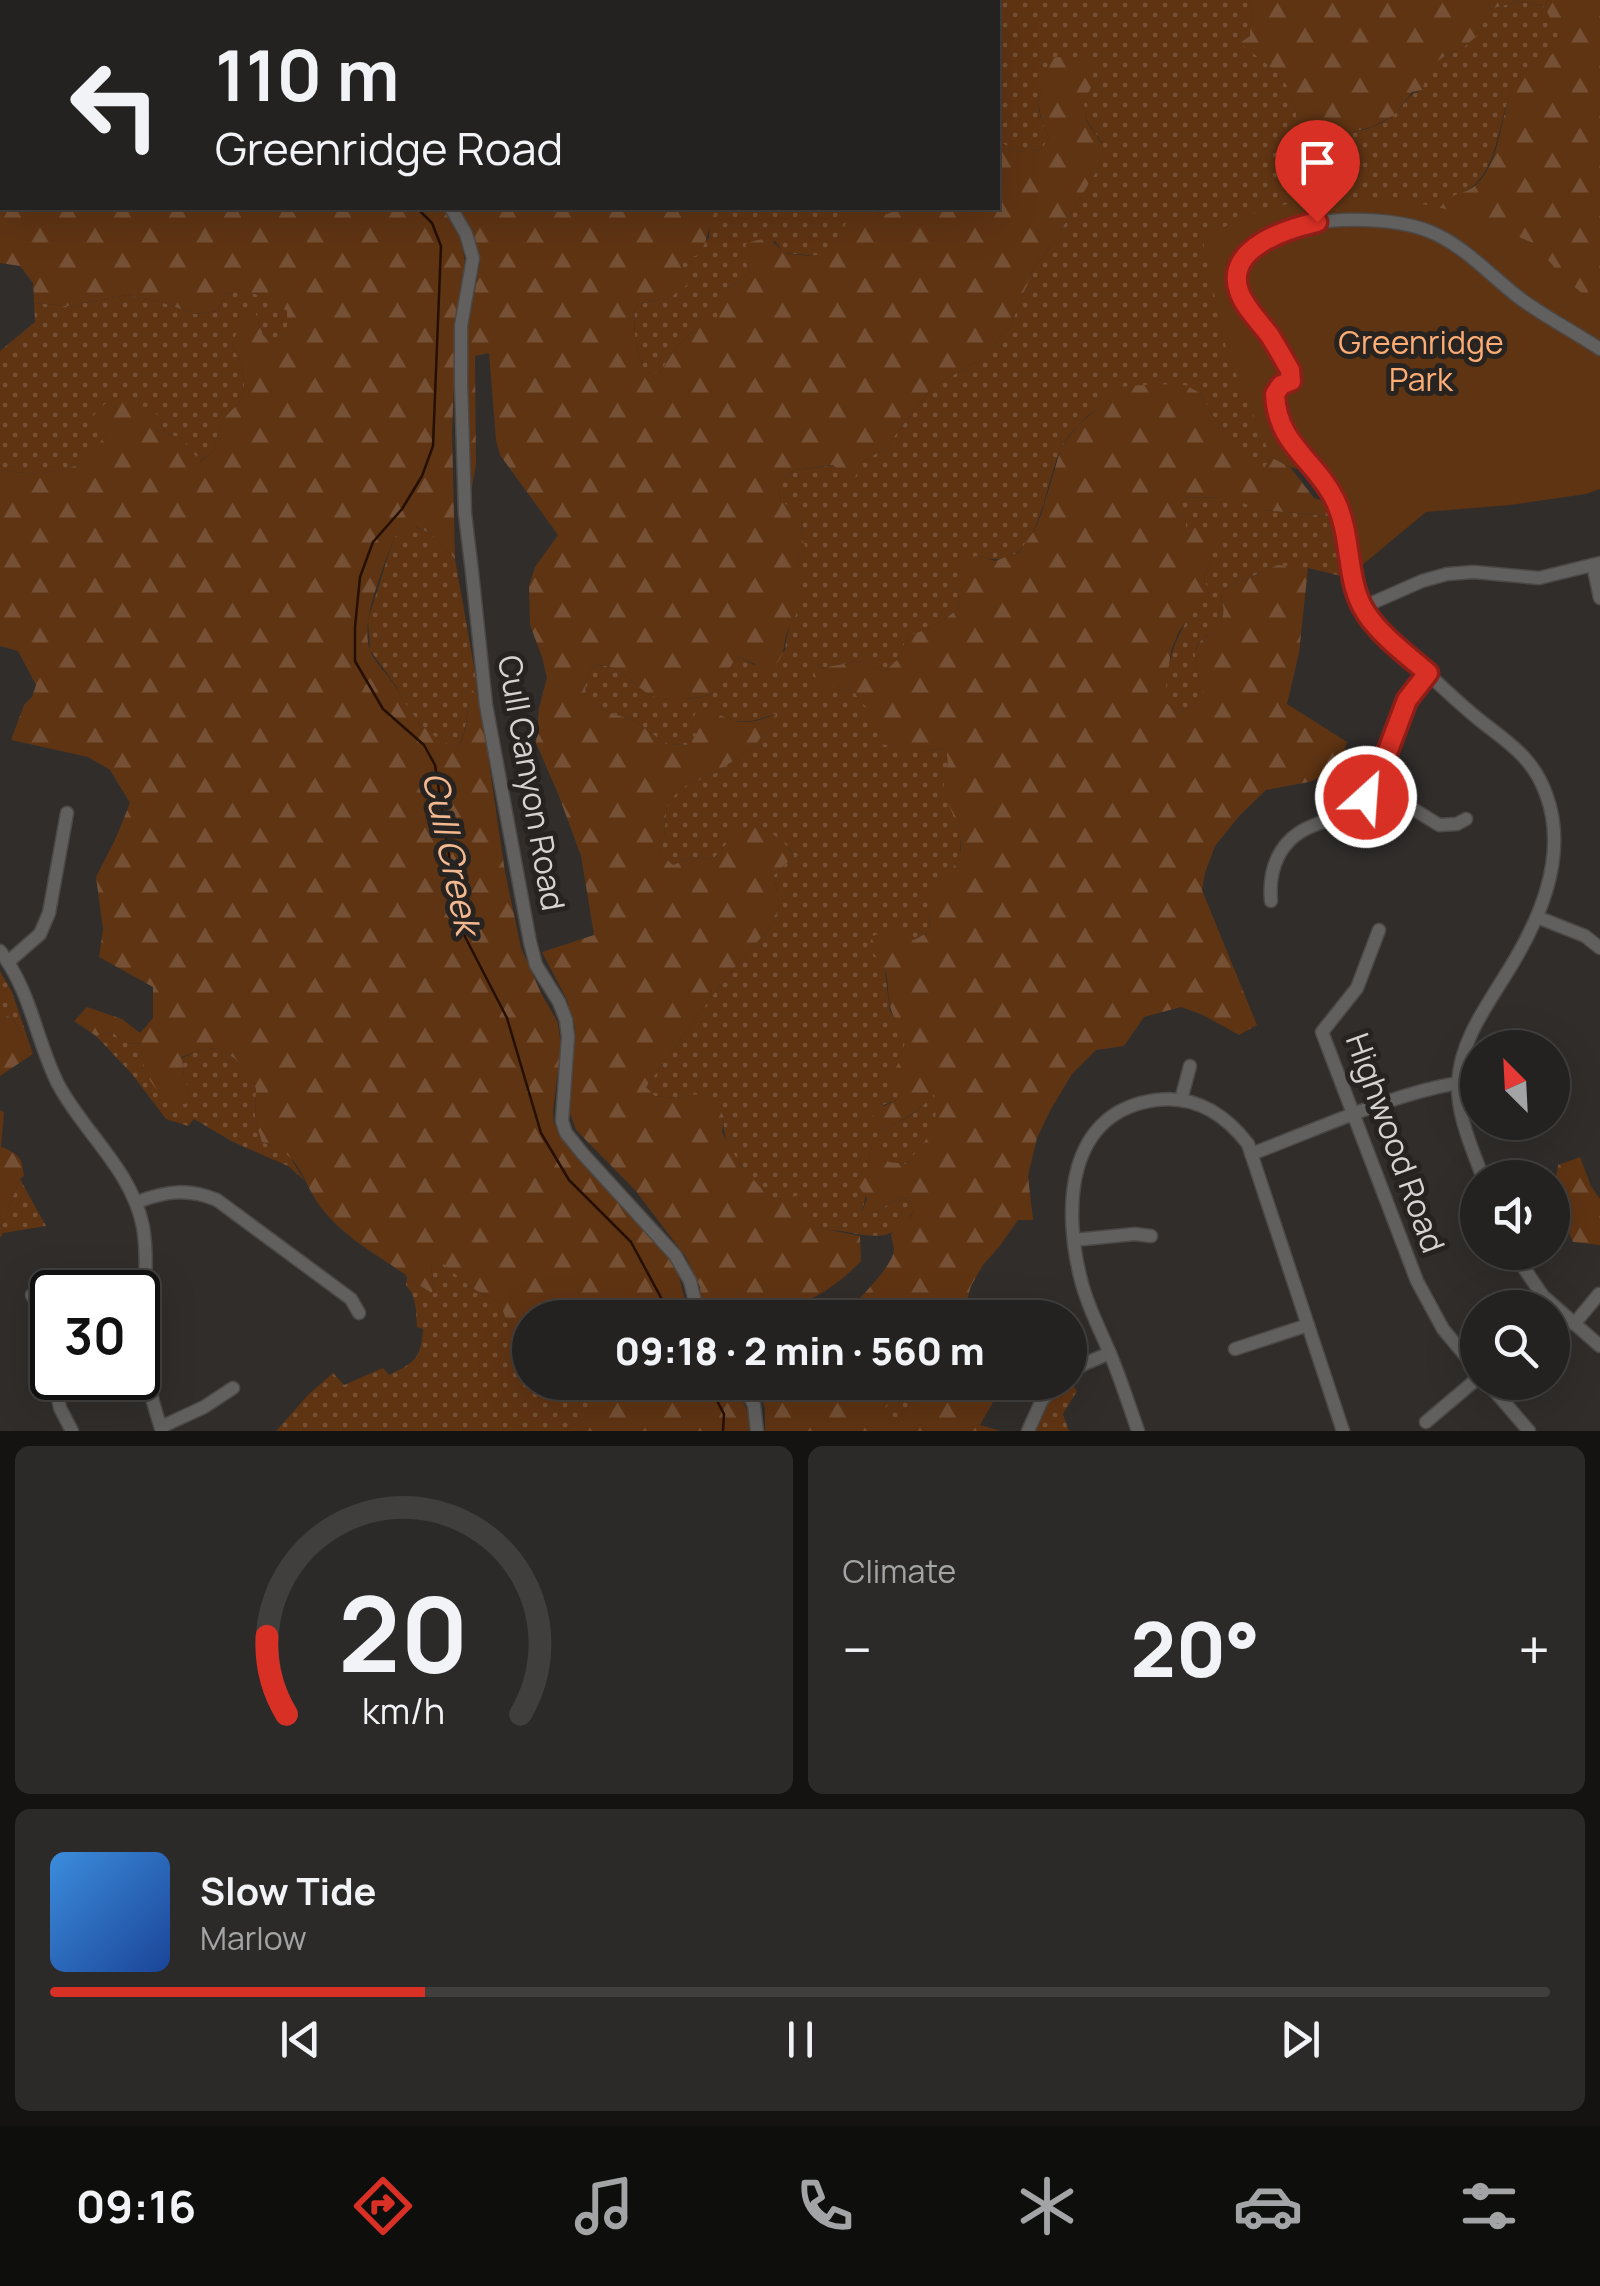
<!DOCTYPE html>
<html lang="en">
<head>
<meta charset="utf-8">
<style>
  body { margin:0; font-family:Manrope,sans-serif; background:#2c2a29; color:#f1f3f6; height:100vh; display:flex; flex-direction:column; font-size:38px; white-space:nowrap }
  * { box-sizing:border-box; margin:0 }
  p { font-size:32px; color:#a3a4a5 }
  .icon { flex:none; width:55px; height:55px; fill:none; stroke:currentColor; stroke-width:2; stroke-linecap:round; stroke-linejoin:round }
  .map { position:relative; height:1431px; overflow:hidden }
  .side { display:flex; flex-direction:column; gap:15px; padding:15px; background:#141312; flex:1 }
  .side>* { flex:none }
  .hud { position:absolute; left:0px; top:0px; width:1000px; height:210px; box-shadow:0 10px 40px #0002,0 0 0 2px #413f3e; background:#242220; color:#f1f3f6; overflow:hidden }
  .needle { width:65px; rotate:336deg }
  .controls { position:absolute; left:1460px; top:1030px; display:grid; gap:20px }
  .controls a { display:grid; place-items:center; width:110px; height:110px; border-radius:50%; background:#242220; box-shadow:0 10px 40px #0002,0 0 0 2px #413f3e; font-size:50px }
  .speed { position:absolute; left:30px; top:1270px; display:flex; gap:20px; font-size:50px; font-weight:700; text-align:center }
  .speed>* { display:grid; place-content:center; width:130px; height:130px; border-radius:50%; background:#242220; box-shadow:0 10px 40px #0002,0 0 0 2px #413f3e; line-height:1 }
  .speed .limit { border:5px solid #111; border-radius:15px; background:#fff; color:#111 }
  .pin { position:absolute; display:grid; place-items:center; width:85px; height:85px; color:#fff; margin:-102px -42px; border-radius:50% 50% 50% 0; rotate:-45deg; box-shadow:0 0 10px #0007 }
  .pin .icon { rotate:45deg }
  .me { position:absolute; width:110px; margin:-55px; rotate:26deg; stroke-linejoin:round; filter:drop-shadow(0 0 8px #0008) }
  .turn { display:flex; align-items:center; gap:35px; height:210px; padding:0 50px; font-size:45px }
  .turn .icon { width:130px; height:130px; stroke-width:2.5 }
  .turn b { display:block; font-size:70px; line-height:85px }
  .big { font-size:75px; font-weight:800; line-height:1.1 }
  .side .widget { flex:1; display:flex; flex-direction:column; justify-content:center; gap:15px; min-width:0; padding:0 35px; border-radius:15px; background:#2c2a29 }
  .side .dial { align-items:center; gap:0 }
  .dial svg { height:260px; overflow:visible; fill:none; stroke:#413f3e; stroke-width:7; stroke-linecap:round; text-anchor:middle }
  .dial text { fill:#f1f3f6; stroke:none }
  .song { display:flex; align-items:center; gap:30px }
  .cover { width:120px; height:120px; border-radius:15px; background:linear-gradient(135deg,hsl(210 70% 55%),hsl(220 70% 35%)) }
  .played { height:10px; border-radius:5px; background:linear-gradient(90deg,#d93025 25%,#413f3e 25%) }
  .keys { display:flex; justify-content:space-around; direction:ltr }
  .heat { display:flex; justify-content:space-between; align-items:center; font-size:55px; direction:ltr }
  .side .tiles { flex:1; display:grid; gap:15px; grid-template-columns:1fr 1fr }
  .widget:last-child { grid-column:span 2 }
  .trip { position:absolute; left:512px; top:1300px; width:575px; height:100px; border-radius:50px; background:#242220; box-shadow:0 10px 40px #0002,0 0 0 2px #413f3e; font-weight:800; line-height:100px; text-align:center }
  .dock { display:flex; height:160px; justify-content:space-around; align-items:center; background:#0e0e0d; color:#a3a4a5 }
  .dock .icon { width:70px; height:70px }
  .dock .current { color:#d93025 }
  .dock b { font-size:45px; color:#f1f3f6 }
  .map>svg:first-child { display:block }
</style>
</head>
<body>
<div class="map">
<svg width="1600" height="1431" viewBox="0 0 1600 1431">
  <defs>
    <pattern id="grass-dots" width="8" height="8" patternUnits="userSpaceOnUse" patternTransform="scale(2.5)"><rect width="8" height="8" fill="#5f3413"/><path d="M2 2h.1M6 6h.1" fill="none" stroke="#755034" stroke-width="1.8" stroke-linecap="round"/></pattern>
    <pattern id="forest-firs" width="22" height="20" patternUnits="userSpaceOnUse" patternTransform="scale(2.5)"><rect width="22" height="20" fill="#5f3413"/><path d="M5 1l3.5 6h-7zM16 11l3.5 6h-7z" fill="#755034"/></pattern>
  </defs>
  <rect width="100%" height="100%" fill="#302d2b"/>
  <!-- grass -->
  <g fill="url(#grass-dots)">
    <path d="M924 0H1249C1254 16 1250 20 1250 36L1241 43C1279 75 1296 79 1298 133 1331 134 1365 137 1392 116 1404 107 1406 94 1422 90L1428 68 1443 57 1463 48 1486 10 1520 1 1544 6 1561 37 1554 53C1540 61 1524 67 1516 82 1493 123 1504 184 1448 199L1264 437 1271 457 1259 477 1213 416 1200 393C1180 395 1113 400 1100 408 1085 416 1070 432 1062 447 1043 481 1042 578 980 556L957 588 960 606C945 622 929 629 908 636L897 660 885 671 860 661 821 668 809 657 836 687 854 690 860 701 922 752 945 748 950 762 944 786 961 835 960 855 929 913 930 931 914 940 884 964 890 1011 903 1030 905 1042 903 1058 899 1065V1099L883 1105 882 1129C906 1119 918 1114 934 1093 942 1126 927 1142 906 1164L889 1162 872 1146C866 1168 869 1190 862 1211L875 1213 891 1202 907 1198 915 1209C895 1241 879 1238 846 1232 836 1230 825 1230 815 1227L797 1197 774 1199C753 1182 719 1147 724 1118L689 1095 677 1098 654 1096 646 1087 723 981 774 923 779 905 774 875 794 856C780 831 759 833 734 831L725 846 713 859 691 858 673 865 659 853 664 838 667 804 681 788 715 773 754 747 761 737 772 729 775 714C735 728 736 721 699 706L692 722 697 735 688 745 666 744 635 721 602 710 586 695C583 673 593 657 617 670 631 678 640 692 656 697 668 700 700 700 711 694 726 685 726 666 739 657L754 665 785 651C787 619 809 593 796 559L805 547 801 534 802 518 781 500 777 484 795 470 863 462 886 447 932 387 978 361 1010 327 1034 267 1053 243 1102 162V143L1086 119 1084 104 1092 85 1046 77C1034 103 1038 113 1049 138L1042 149C1015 154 1019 152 998 141V2H924Z"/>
    <path d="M716 208H901L887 214 862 210 832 249 819 256 784 253 775 241 744 257 750 272 722 294 718 322H703L677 346 659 374 645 372C635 349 633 329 635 305L671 297 684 274 679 259 709 238 710 220Z"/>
    <path d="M243 290 265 297 287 311V334L272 345 263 335 254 309 232 345C240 361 250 384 240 401 238 406 232 409 229 413 219 425 216 438 214 452L199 461 181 438 165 433 159 418 106 432C102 439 98 447 94 453 75 475 29 476 3 470L0 473V351L35 322 34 303 67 306 127 295 158 301 195 314 218 311 226 294Z"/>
    <path d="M1176 497 1232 498 1261 510 1327 516 1334 504 1344 553 1341 576 1308 568 1262 572 1226 588 1221 595C1232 638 1201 627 1196 650 1193 662 1201 680 1204 691L1193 706 1179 713 1163 700C1170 652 1175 630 1209 593L1204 578 1211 559 1186 527 1185 518 1169 504Z"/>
    <path d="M415 527 432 534 455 559 479 695 473 690C464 709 470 732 456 749L433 737 408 710 396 686 370 650 368 620 394 537Z"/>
    <polygon points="0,971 12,992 33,1054 13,1019 7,1016 0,1027"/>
    <polygon points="112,1032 126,1043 144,1044 190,1095 184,1077 182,1058 205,1048 219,1049 234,1058 253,1076 256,1090 255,1120 262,1142 287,1152 305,1181 288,1166 233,1142 194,1119 188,1126 166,1119 132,1074 96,1036"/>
    <polygon points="20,1179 46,1226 3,1233 0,1238 0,1228"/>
    <path d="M442 1262 472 1288 500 1303 510 1330 530 1350V1382L583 1383 589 1398V1417L565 1431H276L308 1395 333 1373 344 1385 383 1368 389 1375C415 1363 421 1358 423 1329L417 1327C416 1312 417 1297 406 1285L407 1278 432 1293 434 1286 431 1267Z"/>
    <polygon points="910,1383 916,1384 917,1399 905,1410 898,1423 883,1423 880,1413 899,1387"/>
    <path d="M1071 1383 1077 1391 1063 1414 1069 1431H1034C1041 1409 1053 1396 1071 1383Z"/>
  </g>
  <!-- forest -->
  <g fill="url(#forest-firs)" fill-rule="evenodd">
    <path d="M0 0H334L335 2H2V208H443L461 240 465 262 457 308 452 432 455 559 432 534 416 527 394 537C385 566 359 621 370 650 375 664 390 676 397 689 415 719 424 733 456 749 470 733 465 709 472 690L479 695 505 872 521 948 541 993 558 1023 561 1047 553 1111 554 1123 566 1145 649 1233 677 1268 689 1317 530 1318V1350L510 1330 500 1303 472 1288 442 1263 431 1267 434 1286 432 1293 407 1278 406 1275C379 1256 345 1238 324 1211 299 1181 306 1156 262 1142L255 1120 256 1090 253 1077 234 1058 219 1049 206 1048 182 1057 184 1077 190 1095 186 1104C165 1103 147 1083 143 1063 143 1061 143 1046 143 1044L126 1043 112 1032 96 1036 74 1021 87 1007 122 1019 140 1033 153 1018V987L99 957 103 929 96 877 115 840 130 803 110 770 88 757 11 740 24 705 32 697 36 685 18 651 0 646V473L3 470C29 476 75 475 93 453 98 447 102 439 106 432L91 418 109 400 152 408 159 418 165 433 181 438 200 461 214 452C216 438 219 425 228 414 232 409 238 406 240 401 250 384 240 361 232 345L243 315 254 309 263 335 272 344 287 334V311C265 297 253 288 226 294L218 311 195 314 158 301 127 295 67 306 34 303 33 283 20 266 0 263Z"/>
    <polygon points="632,0 924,0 924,2 625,2"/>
    <path d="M1249 0H1600V359L1438 210C1440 208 1447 199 1449 198 1458 193 1469 192 1477 184 1503 158 1499 112 1516 81 1525 67 1540 60 1554 53L1560 37 1544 6 1520 1 1486 10 1480 33 1463 48 1443 57 1429 68 1422 90 1412 92 1394 115 1372 127 1313 142 1298 133C1296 79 1279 75 1240 43L1250 36C1250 20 1254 16 1249 0Z"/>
    <path d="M1066 56 1085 59 1094 67 1092 85 1084 104 1086 120 1102 144V162L1053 243 1034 267 1010 327 978 361 932 387 886 447 863 462 853 481 833 465 795 470 777 484 781 500 802 517 801 534 805 547 796 559C803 578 803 596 796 614 793 622 788 629 786 636 783 651 783 661 768 670L739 657C726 666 726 686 711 694 699 699 668 701 656 697 640 692 631 678 617 670 593 657 583 673 586 695L602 710 635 721 666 744 687 745 696 735 692 722 699 705C734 720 737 730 776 714L772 729 761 737 754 747 715 773 681 788 667 804 664 838 659 853 673 865 691 858 713 859 725 846 734 831C740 830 745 827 751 827 768 827 786 842 794 856L774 875 779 905 774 923 723 981 646 1087 655 1096 676 1098 689 1095 702 1094 718 1105 724 1118 722 1132 740 1165 762 1189 775 1199 797 1196 815 1227 860 1236 861 1261C842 1281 816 1301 788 1306 757 1312 733 1297 702 1311L700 1287 686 1257 635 1190 576 1130 570 1113 575 1027 567 1000 542 952 594 935 581 856 559 796 536 743 539 708 547 678 542 657 530 625 529 586 535 567 558 535 500 455 496 440 489 353 475 356 476 464 471 493 467 333 480 263 472 235 458 208H716C708 226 710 236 699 255L680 260 687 285 671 297 635 305C633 329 635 350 645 372L659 374 677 346 703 322H718L716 303 722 294 750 272 744 257 746 244C763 236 772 238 784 253 828 260 835 254 850 212L862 210 887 214 901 208H998V141C1018 151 1013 154 1042 149L1049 138C1032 100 1039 95 1053 58Z"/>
    <path d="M1155 384 1185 385 1200 393 1213 416 1259 476 1271 457 1290 467 1314 498 1334 504 1328 516 1261 510 1231 498 1176 497 1169 504 1185 518 1186 527 1214 529 1224 541 1211 549V559L1204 578 1209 593 1179 631 1171 651 1164 701 1179 713 1193 706 1203 692C1201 680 1193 662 1196 651 1201 627 1232 638 1221 594L1226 588 1278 565 1308 568 1299 653 1287 704 1347 742 1338 770 1309 782 1266 790 1240 815 1215 846 1205 873 1202 890 1257 1025 1239 1035 1203 1015 1181 1007 1144 1017 1124 1046 1096 1050 1072 1074 1051 1109 1037 1138 1028 1176 1033 1220H1018L999 1247 983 1265 971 1286 962 1317H839C853 1306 893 1267 894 1250 894 1249 891 1235 891 1234L911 1216 915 1209 907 1198 891 1202 875 1213 862 1212 867 1198 854 1180 867 1172 872 1145 889 1162 906 1164C925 1143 942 1125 934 1094 917 1114 905 1119 882 1129L871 1112 899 1099 897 1088 888 1077C902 1062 910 1046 900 1027 896 1019 891 1014 890 1005 885 973 892 973 868 947L873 936 893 928 914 940 930 931 929 913 932 888C949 875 966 858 960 834 957 819 946 804 944 788 943 771 952 769 945 748L922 752 881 744 878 734 867 727 872 712 860 701 853 690 836 687 829 695 822 692 807 655 821 668 860 661 885 671 897 660 908 636C929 629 945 622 960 606L957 589 962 558 980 556 995 561 1019 552 1034 531 1041 515 1061 448 1077 426 1102 405 1107 388Z"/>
    <polygon points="7,1016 13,1019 33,1054 0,1076 0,1027"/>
    <path d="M0 1110 4 1112 1 1147C9 1149 20 1155 22 1164 23 1168 23 1172 24 1176L20 1179 0 1228Z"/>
    <polygon points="1580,1157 1591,1186 1600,1199 1600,1245 1573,1242 1553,1199 1558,1165"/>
    <polygon points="583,1382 734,1383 750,1416 751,1431 565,1431 589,1417 589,1398"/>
    <path d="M766 1383H1004L980 1425 1001 1431H765V1409L760 1389ZM910 1383 916 1384 917 1399 905 1410 898 1423H884L881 1413 899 1387Z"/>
  </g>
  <!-- green -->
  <polygon fill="#5f3413" points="1321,197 1399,199 1459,212 1533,243 1562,276 1600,309 1600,489 1586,494 1510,505 1426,512 1354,572 1322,476 1290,467 1271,457 1227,352 1202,237 1264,209"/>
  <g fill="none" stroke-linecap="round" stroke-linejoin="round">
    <!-- stream -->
    <g stroke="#250f01" stroke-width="2.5">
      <polyline points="303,0 305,2"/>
      <polyline points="417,208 432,223 441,246 433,446 422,476 402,509 373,542 360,577 355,627 355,661 383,709 424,745 435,765 460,927 507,1018 541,1133 569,1180 631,1242 672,1318"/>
      <polyline points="707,1382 724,1414 723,1431"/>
    </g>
    <defs>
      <g id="minor">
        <polyline points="343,0 344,2"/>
        <polyline points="451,208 466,234 473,258 461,326 461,382 465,514 472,572 486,705 530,942 536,965 559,1002 566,1020 568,1037 562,1121 566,1133 583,1154 675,1255 690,1281 699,1318"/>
        <polyline points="1593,565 1600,598"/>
        <polyline points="1363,607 1422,581 1447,574 1474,572 1539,578 1600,563"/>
        <polyline points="1375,785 1439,825 1457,824 1466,819"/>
        <path d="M1271 901C1268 868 1280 839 1312 826 1332 818 1350 814 1366 797 1389 770 1392 729 1409 698 1414 689 1421 681 1427 673"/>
        <polyline points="1537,917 1585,936 1600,948"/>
        <polyline points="1379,930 1357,988 1322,1032 1417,1281 1443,1329 1478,1371"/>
        <path d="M0 951C31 991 36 1040 58 1084 84 1133 132 1170 143 1227 149 1262 143 1299 143 1334 143 1368 151 1399 162 1431"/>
        <polyline points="8,962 40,934 49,913 67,813"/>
        <polyline points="1181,1100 1190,1066"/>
        <path d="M1251 1154C1316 1130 1391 1094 1458 1083"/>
        <path d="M1483 1178C1472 1148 1457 1116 1458 1083 1460 1044 1483 1011 1503 979 1537 926 1570 858 1546 794 1533 758 1510 744 1482 722 1458 703 1436 681 1414 661 1399 647 1382 634 1370 619 1342 583 1356 531 1330 490 1307 455 1277 440 1275 394L1281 385 1291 381 1290 370C1283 359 1277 347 1271 337 1260 322 1241 304 1238 286 1235 274 1239 268 1245 258 1276 212 1386 213 1431 232 1464 246 1489 274 1517 296 1543 316 1573 331 1600 349"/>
        <path d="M137 1202C166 1191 188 1188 217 1200L351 1299 359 1313"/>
        <polyline points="1074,1240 1135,1234 1151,1236"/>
        <polyline points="1513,1252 1543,1296 1600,1346"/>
        <polyline points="32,1295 43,1313 52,1367"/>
        <polyline points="1574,1324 1599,1294"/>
        <polyline points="1235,1349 1308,1325"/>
        <polyline points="1070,1374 1084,1364 1110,1353"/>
        <polyline points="54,1378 60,1408 72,1431"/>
        <polyline points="742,1382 754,1405 757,1431"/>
        <polyline points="1487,1382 1529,1431"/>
        <polyline points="1426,1422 1478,1378"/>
        <polyline points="161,1427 204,1407 233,1388"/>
        <polyline points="1028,1431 1042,1400 1059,1382"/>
        <path d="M1138 1431C1129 1405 1120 1377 1109 1351 1099 1328 1087 1305 1081 1280 1063 1210 1065 1112 1156 1100 1195 1095 1225 1114 1248 1144L1343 1431"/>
      </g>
    </defs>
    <!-- minor casing -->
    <use href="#minor" stroke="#4b4846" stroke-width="15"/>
    <!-- minor -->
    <use href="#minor" stroke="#62605f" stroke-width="12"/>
  </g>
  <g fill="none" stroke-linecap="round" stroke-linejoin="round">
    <defs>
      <path id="route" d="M1317 222C1287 229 1224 248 1239 291 1244 307 1260 322 1270 336 1277 347 1283 358 1290 370L1291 381 1281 385 1275 394C1277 445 1315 459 1335 500 1353 537 1345 582 1366 613 1381 636 1407 655 1428 673L1407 700 1375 785 1366 797"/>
    </defs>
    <!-- route casing -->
    <use href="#route" stroke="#8d1f18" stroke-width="25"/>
    <!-- route -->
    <use href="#route" stroke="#d93025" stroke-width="18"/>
  </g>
  <g text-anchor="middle" stroke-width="10" stroke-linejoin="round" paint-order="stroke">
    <!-- park labels -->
    <g font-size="32" fill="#fcad75" stroke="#272321">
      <text x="1421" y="354">Greenridge<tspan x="1421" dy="37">Park</tspan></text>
    </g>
    <!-- street labels -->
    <g font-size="32" fill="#d6d4d3" stroke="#272321">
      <text transform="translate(531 783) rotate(80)" y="11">Cull Canyon Road</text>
      <text transform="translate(1395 1143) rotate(70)" y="11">Highwood Road</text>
    </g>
    <!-- water labels -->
    <g font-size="35" font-style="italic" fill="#f4b990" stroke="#272321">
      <text transform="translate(451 853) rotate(78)" y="12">Cull Creek</text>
    </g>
  </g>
</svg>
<div class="controls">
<a><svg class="needle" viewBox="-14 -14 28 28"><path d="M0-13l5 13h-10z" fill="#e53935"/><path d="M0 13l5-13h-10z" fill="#a3a4a5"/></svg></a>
<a><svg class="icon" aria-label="sound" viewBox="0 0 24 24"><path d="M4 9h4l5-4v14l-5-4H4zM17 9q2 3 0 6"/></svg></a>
<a><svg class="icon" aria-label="search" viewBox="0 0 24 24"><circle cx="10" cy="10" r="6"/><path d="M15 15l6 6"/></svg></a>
</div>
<div class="speed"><div class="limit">30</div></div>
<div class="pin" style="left:1317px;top:222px;background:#d93025"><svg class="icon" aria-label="arrive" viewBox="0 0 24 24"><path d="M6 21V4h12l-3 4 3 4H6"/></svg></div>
<svg class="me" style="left:1366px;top:797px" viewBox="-20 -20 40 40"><circle r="17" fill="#d93025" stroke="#fff" stroke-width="3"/><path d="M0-11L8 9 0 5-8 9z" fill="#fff"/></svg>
<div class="trip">09:18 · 2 min · 560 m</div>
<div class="hud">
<div class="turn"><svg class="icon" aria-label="left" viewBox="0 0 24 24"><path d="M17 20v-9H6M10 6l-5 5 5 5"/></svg><div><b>110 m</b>Greenridge Road</div></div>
</div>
</div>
<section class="side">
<div class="tiles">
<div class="widget dial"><svg viewBox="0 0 100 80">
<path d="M14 69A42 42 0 1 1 86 69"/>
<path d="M14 69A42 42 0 0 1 8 45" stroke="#d93025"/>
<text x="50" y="56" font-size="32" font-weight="700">20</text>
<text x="50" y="72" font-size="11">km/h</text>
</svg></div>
<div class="widget"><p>Climate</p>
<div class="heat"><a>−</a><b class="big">20°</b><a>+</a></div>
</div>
<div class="widget">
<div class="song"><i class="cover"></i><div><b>Slow Tide</b><p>Marlow</p></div></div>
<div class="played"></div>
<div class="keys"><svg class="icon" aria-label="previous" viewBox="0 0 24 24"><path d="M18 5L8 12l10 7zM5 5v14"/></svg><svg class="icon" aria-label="pause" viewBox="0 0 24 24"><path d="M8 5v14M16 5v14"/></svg><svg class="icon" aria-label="next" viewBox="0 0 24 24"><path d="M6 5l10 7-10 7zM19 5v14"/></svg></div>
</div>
</div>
</section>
<nav class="dock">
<b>09:16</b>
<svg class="icon current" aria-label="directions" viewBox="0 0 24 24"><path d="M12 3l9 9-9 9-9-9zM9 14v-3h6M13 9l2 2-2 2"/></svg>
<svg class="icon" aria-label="music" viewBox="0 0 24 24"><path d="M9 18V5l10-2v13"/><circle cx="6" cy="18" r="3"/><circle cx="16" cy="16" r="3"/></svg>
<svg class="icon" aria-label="phone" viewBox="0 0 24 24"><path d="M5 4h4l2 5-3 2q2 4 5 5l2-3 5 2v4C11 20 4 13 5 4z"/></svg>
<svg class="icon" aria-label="climate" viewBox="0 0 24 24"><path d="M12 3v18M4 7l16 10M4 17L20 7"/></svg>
<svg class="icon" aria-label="car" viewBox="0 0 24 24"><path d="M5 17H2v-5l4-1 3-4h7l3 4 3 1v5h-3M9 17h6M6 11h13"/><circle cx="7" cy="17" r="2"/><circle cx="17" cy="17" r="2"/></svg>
<svg class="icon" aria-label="filters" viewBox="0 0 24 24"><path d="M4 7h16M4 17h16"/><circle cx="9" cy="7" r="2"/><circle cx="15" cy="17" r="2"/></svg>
</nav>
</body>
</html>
